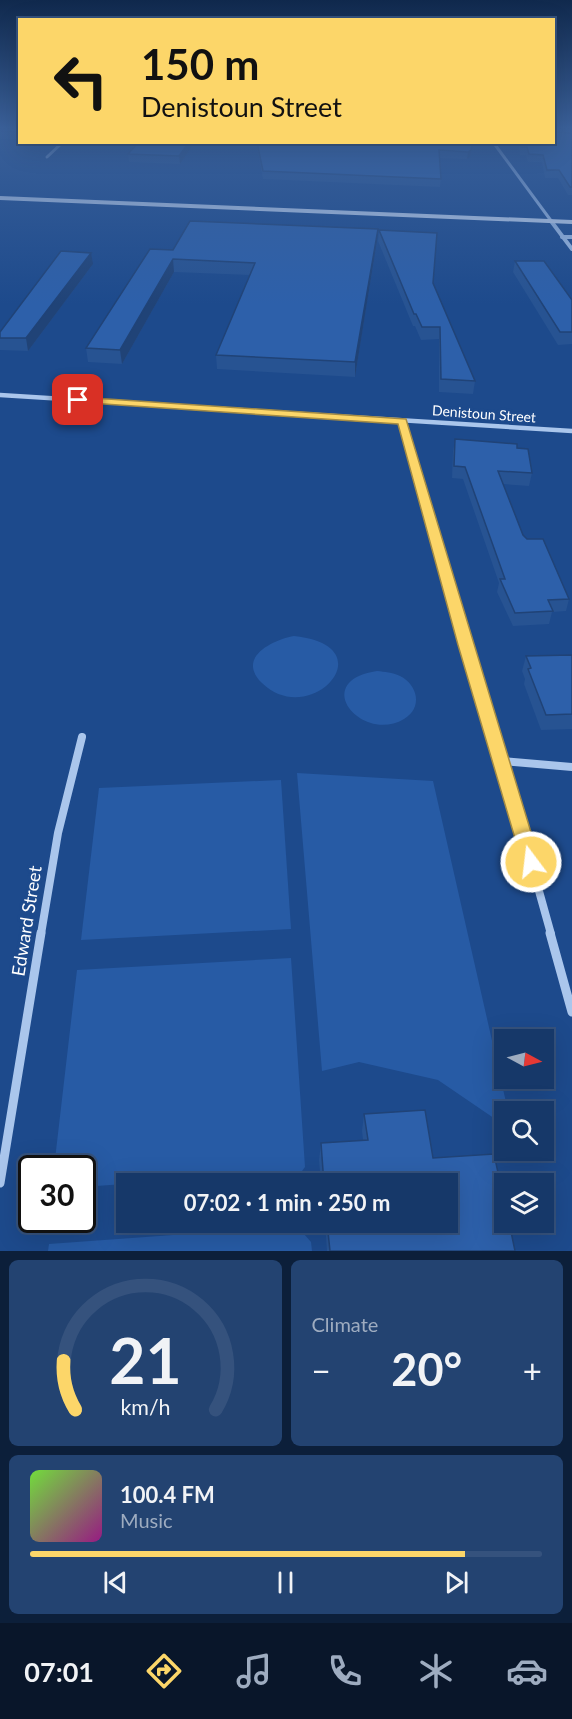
<!DOCTYPE html>
<html lang="en">
<head>
<meta charset="utf-8">
<style>
  body { margin:0; font-family:Lato,sans-serif; background:#234371; color:#f1f3f6; height:100vh; display:flex; flex-direction:column; font-size:22px; white-space:nowrap }
  * { box-sizing:border-box; margin:0 }
  p { font-size:20px; color:#9eacc0 }
  .icon { flex:none; width:33px; height:33px; fill:none; stroke:currentColor; stroke-width:2; stroke-linecap:round; stroke-linejoin:round }
  .map { position:relative; height:1251px; overflow:hidden }
  .drawer { display:flex; flex-direction:column; gap:9px; padding:9px; background:#0c1f3a; flex:1 }
  .drawer>* { flex:none }
  .guide { position:absolute; left:18px; top:18px; width:537px; height:126px; border-radius:0px; box-shadow:0 6px 24px #0002,0 0 0 2px #35527d; background:#fcd669; color:#111; overflow:hidden }
  .needle { width:39px; rotate:97deg }
  .controls { position:absolute; left:494px; top:1029px; display:grid; gap:12px }
  .controls a { display:grid; place-items:center; width:60px; height:60px; border-radius:0px; background:#163869; box-shadow:0 6px 24px #0002,0 0 0 2px #35527d; font-size:30px }
  .speed { position:absolute; left:18px; top:1155px; display:flex; gap:12px; font-size:30px; font-weight:700; text-align:center }
  .speed>* { display:grid; place-content:center; width:78px; height:78px; border-radius:50%; background:#163869; box-shadow:0 6px 24px #0002,0 0 0 2px #35527d; line-height:1 }
  .speed .limit { border:3px solid #111; border-radius:9px; background:#fff; color:#111 }
  .pin { position:absolute; display:grid; place-items:center; width:51px; height:51px; color:#fff; margin:-26px; border-radius:12px; box-shadow:0 3px 9px #0006 }
  .me { position:absolute; width:66px; margin:-33px; rotate:345deg; stroke-linejoin:round; filter:drop-shadow(0 0 4px #0008) }
  .turn { display:flex; align-items:center; gap:21px; height:126px; padding:0 24px; font-size:27px }
  .turn .icon { width:78px; height:78px; stroke-width:2.5 }
  .turn b { display:block; font-size:42px; line-height:51px }
  .big { font-size:45px; font-weight:700; line-height:1.1 }
  .drawer .tile { flex:1; display:flex; flex-direction:column; justify-content:center; gap:9px; min-width:0; padding:0 21px; border-radius:9px; background:#234371 }
  .drawer .dial { align-items:center; gap:0 }
  .dial svg { height:156px; overflow:visible; fill:none; stroke:#35527d; stroke-width:7; stroke-linecap:round; text-anchor:middle }
  .dial text { fill:#f1f3f6; stroke:none }
  .song { display:flex; align-items:center; gap:18px }
  .cover { width:72px; height:72px; border-radius:9px; background:linear-gradient(135deg,hsl(100 70% 55%),hsl(310 70% 35%)) }
  .played { height:6px; border-radius:3px; background:linear-gradient(90deg,#fcd669 85%,#35527d 85%) }
  .keys { display:flex; justify-content:space-around; direction:ltr }
  .heat { display:flex; justify-content:space-between; align-items:center; font-size:33px; direction:ltr }
  .drawer .tiles { flex:1; display:grid; gap:9px; grid-template-columns:1fr 1fr }
  .tile:last-child { grid-column:span 2 }
  .trip { position:absolute; left:116px; top:1173px; width:342px; height:60px; border-radius:0px; background:#163869; box-shadow:0 6px 24px #0002,0 0 0 2px #35527d; font-weight:700; line-height:60px; text-align:center }
  .tab-bar { display:flex; height:96px; justify-content:space-around; align-items:center; background:#09162a; color:#9eacc0 }
  .tab-bar .icon { width:42px; height:42px }
  .tab-bar .on { color:#fcd669 }
  .tab-bar b { font-size:27px; color:#f1f3f6 }
  .map>svg:first-child { display:block }
</style>
</head>
<body>
<div class="map">
<svg width="572" height="1251" viewBox="0 0 572 1251">
  <rect width="100%" height="100%" fill="#1d4a8c"/>
  <!-- green -->
  <g fill="#275ba5">
    <path d="M294 636C388 646 310 730 262 683 236 658 272 640 294 636Z"/>
    <path d="M377 671C385 672 392 672 400 676 418 685 423 708 404 719 362 744 309 681 377 671Z"/>
    <polygon points="297,773 433,781 508,1111 504,1112 504,1125 438,1080 359,1062 322,1071"/>
    <polygon points="281,780 291,929 81,940 99,788"/>
    <polygon points="291,958 305,1167 302,1171 83,1187 82,1168 54,1168 77,970"/>
    <polygon points="297,1226 311,1242 312,1251 48,1251 49,1244"/>
  </g>
  <g fill="none" stroke-linecap="round" stroke-linejoin="round">
    <!-- minor-far5 -->
    <g stroke="#aac6ec" stroke-width="3">
      <polyline points="493,142 552,222"/>
      <polyline points="47,157 63,142"/>
    </g>
    <!-- minor-far4 -->
    <g stroke="#aac6ec" stroke-width="4">
      <polyline points="551,221 572,249"/>
      <polyline points="562,237 572,237"/>
    </g>
    <!-- minor-far3 -->
    <g stroke="#aac6ec" stroke-width="4.5">
      <polyline points="0,395 572,431"/>
      <polyline points="402,421 422,492"/>
    </g>
    <!-- minor-far2 -->
    <polyline stroke="#aac6ec" stroke-width="6" points="422,491 478,686"/>
    <!-- minor-far1 -->
    <g stroke="#aac6ec" stroke-width="8">
      <polyline points="477,685 513,798 551,934"/>
      <polyline points="501,761 572,767"/>
      <polyline points="41,934 58,833 82,737"/>
    </g>
    <!-- minor -->
    <g stroke="#aac6ec" stroke-width="9">
      <polyline points="550,933 572,1012"/>
      <polyline points="0,1183 41,933"/>
    </g>
    <!-- secondary -->
    <polygon fill="#d6e4f9" fill-rule="evenodd" points="0,196 572,220 572,224 0,200"/>
  </g>
  <!-- wall -->
  <g fill="#275392">
    <rect x="0" y="129" width="20" height="10"/>
    <polygon points="554,129 570,129 570,133 572,133 572,195 568,195 558,178 545,178 542,162 528,162 526,155 520,155 519,145 499,144 498,142 554,142"/>
    <polygon points="100,142 490,142 490,144 472,143 470,157 467,159 440,158 441,179 440,187 263,179 257,147 193,145 180,164 129,162 128,154 134,147"/>
    <polygon points="379,230 433,283 475,381 473,394 439,392 439,339 421,340 415,326 413,326 378,241"/>
    <polygon points="377,241 355,377 217,369 216,355 250,275 174,272 122,364 88,362 86,348 173,250"/>
    <polygon points="515,261 572,300 572,344 558,345 513,272"/>
    <polygon points="93,264 28,351 0,350 0,332"/>
    <polygon points="455,439 517,448 532,473 529,486 503,484 523,535 569,599 566,611 552,612 549,624 513,626 497,592 499,583 463,479 452,478 453,451"/>
    <polygon points="572,655 572,729 541,730 524,684 525,679 522,671 526,656"/>
    <polygon points="364,1114 433,1158 515,1251 327,1251 325,1222 447,1222 447,1184 321,1184 319,1160 321,1143 363,1140 362,1131"/>
  </g>
  <!-- shaded-wall -->
  <g fill="#204377">
    <polygon points="189,142 193,142 193,145 180,164 179,156"/>
    <polygon points="471,150 470,157 467,159 468,152"/>
    <polygon points="378,229 377,241 355,377 355,362"/>
    <polygon points="91,253 93,264 28,351 26,338"/>
    <polygon points="173,259 174,272 122,364 120,350"/>
  </g>
  <!-- building -->
  <g fill="#2d60aa" stroke="#204377" stroke-width="1.5">
    <polygon points="0,129 20,129 20,132 0,131"/>
    <polygon points="554,131 555,132 572,133 572,187 570,187 559,170 547,170 543,155 529,154 527,147 521,147 521,142 554,142"/>
    <polygon points="139,142 189,142 179,156 128,154"/>
    <polygon points="257,142 472,142 471,150 468,152 439,150 441,179 263,171"/>
    <polygon points="190,221 378,229 355,362 216,355 255,263 173,259 120,350 86,348 150,249 173,250"/>
    <polygon points="379,230 437,233 433,283 475,381 441,379 440,327 422,327 416,314 414,314"/>
    <polygon points="61,251 91,253 26,338 0,338 0,332"/>
    <polygon points="515,261 544,261 572,300 572,332 560,332"/>
    <polygon points="455,439 517,444 517,448 528,449 532,473 498,471 523,535 527,539 543,539 569,599 548,600 553,611 515,613 500,579 505,579 465,467 454,466"/>
    <polygon points="572,655 572,714 546,715 528,669 531,668 526,656"/>
    <polygon points="425,1110 433,1158 494,1154 504,1200 504,1222 509,1222 515,1251 330,1251 327,1222 447,1222 447,1184 324,1184 321,1143 368,1140 364,1114"/>
  </g>
  <!-- sky -->
  <linearGradient id="sky" x2="0" y2="1"><stop stop-color="#10294d"/><stop offset="0.42" stop-color="#3a6099"/><stop offset="1" stop-color="#3a6099" stop-opacity="0"/></linearGradient>
  <rect width="572" height="304" fill="url(#sky)"/>
  <!-- route -->
  <polygon fill="#fcd669" stroke="#a48b44" stroke-width="1.5" points="78,397 406,419 540,862 537,868 531,870 525,868 522,862 458,645 398,424 74,402 73,400"/>
  <g text-anchor="middle" stroke-width="6" stroke-linejoin="round" paint-order="stroke">
    <!-- far-street labels -->
    <g font-size="14" fill="#fff" stroke="#1d4a8c">
      <text transform="translate(484 414) rotate(4)" y="5">Denistoun Street</text>
    </g>
    <!-- near-street labels -->
    <g font-size="18" fill="#fff" stroke="#1d4a8c">
      <text transform="translate(27 921) rotate(-81)" y="6">Edward Street</text>
    </g>
  </g>
</svg>
<div class="controls">
<a><svg class="needle" viewBox="-14 -14 28 28"><path d="M0-13l5 13h-10z" fill="#e53935"/><path d="M0 13l5-13h-10z" fill="#9eacc0"/></svg></a>
<a><svg class="icon" aria-label="search" viewBox="0 0 24 24"><circle cx="10" cy="10" r="6"/><path d="M15 15l6 6"/></svg></a>
<a><svg class="icon" aria-label="layers" viewBox="0 0 24 24"><path d="M12 4l9 5-9 5-9-5zM3 14l9 5 9-5"/></svg></a>
</div>
<div class="speed"><div class="limit">30</div></div>
<div class="pin" style="left:78px;top:400px;background:#d93025"><svg class="icon" aria-label="arrive" viewBox="0 0 24 24"><path d="M6 21V4h12l-3 4 3 4H6"/></svg></div>
<svg class="me" style="left:531px;top:862px" viewBox="-20 -20 40 40"><circle r="17" fill="#fcd669" stroke="#fff" stroke-width="3"/><path d="M0-11L8 9 0 5-8 9z" fill="#fff"/></svg>
<div class="trip">07:02 · 1 min · 250 m</div>
<div class="guide">
<div class="turn"><svg class="icon" aria-label="left" viewBox="0 0 24 24"><path d="M17 20v-9H6M10 6l-5 5 5 5"/></svg><div><b>150 m</b>Denistoun Street</div></div>
</div>
</div>
<section class="drawer">
<div class="tiles">
<div class="tile dial"><svg viewBox="0 0 100 80">
<path d="M14 69A42 42 0 1 1 86 69"/>
<path d="M14 69A42 42 0 0 1 8 44" stroke="#fcd669"/>
<text x="50" y="56" font-size="32" font-weight="700">21</text>
<text x="50" y="72" font-size="11">km/h</text>
</svg></div>
<div class="tile"><p>Climate</p>
<div class="heat"><a>−</a><b class="big">20°</b><a>+</a></div>
</div>
<div class="tile">
<div class="song"><i class="cover"></i><div><b>100.4 FM</b><p>Music</p></div></div>
<div class="played"></div>
<div class="keys"><svg class="icon" aria-label="previous" viewBox="0 0 24 24"><path d="M18 5L8 12l10 7zM5 5v14"/></svg><svg class="icon" aria-label="pause" viewBox="0 0 24 24"><path d="M8 5v14M16 5v14"/></svg><svg class="icon" aria-label="next" viewBox="0 0 24 24"><path d="M6 5l10 7-10 7zM19 5v14"/></svg></div>
</div>
</div>
</section>
<nav class="tab-bar">
<b>07:01</b>
<svg class="icon on" aria-label="directions" viewBox="0 0 24 24"><path d="M12 3l9 9-9 9-9-9zM9 14v-3h6M13 9l2 2-2 2"/></svg>
<svg class="icon" aria-label="music" viewBox="0 0 24 24"><path d="M9 18V5l10-2v13"/><circle cx="6" cy="18" r="3"/><circle cx="16" cy="16" r="3"/></svg>
<svg class="icon" aria-label="phone" viewBox="0 0 24 24"><path d="M5 4h4l2 5-3 2q2 4 5 5l2-3 5 2v4C11 20 4 13 5 4z"/></svg>
<svg class="icon" aria-label="climate" viewBox="0 0 24 24"><path d="M12 3v18M4 7l16 10M4 17L20 7"/></svg>
<svg class="icon" aria-label="car" viewBox="0 0 24 24"><path d="M5 17H2v-5l4-1 3-4h7l3 4 3 1v5h-3M9 17h6M6 11h13"/><circle cx="7" cy="17" r="2"/><circle cx="17" cy="17" r="2"/></svg>
</nav>
</body>
</html>
